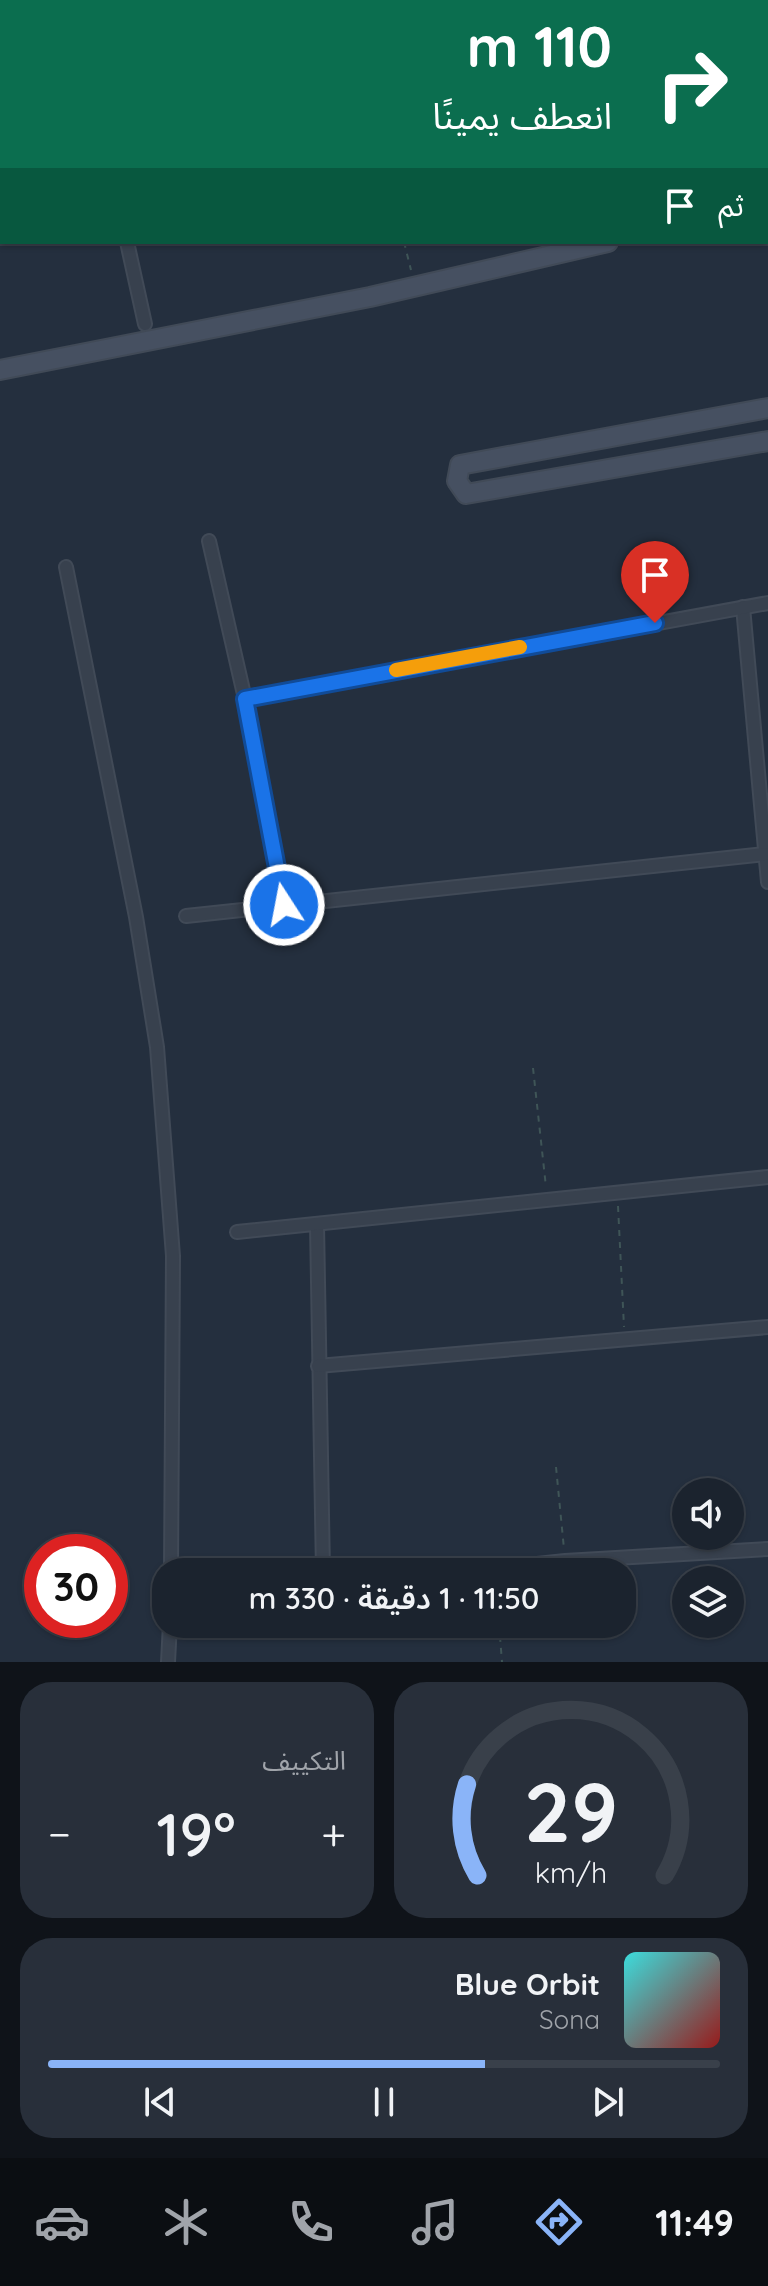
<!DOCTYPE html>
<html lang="ar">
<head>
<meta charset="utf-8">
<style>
  body { margin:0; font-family:Quicksand,"Noto Sans Arabic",sans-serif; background:#282f3a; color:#f1f3f6; direction:rtl; height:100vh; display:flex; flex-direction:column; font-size:30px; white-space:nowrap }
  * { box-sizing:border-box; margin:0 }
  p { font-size:26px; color:#a0a4aa }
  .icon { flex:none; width:44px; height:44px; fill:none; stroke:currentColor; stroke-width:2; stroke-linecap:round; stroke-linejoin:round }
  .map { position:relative; height:1662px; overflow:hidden; direction:ltr }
  .drawer { display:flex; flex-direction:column; gap:20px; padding:20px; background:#0f1319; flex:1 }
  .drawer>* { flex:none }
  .banner { position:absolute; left:0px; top:0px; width:768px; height:244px; box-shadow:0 2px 6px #0004,0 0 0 2px #39404a; direction:rtl; background:#0b6e4f; color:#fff; overflow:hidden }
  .fabs { position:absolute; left:672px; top:1478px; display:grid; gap:16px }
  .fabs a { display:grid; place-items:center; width:72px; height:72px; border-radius:50%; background:#1b232e; box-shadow:0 2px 6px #0004,0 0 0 2px #39404a; font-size:40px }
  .speed { position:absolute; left:24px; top:1534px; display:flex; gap:16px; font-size:40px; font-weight:700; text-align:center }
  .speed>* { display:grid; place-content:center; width:104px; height:104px; border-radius:50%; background:#1b232e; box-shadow:0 2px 6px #0004,0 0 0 2px #39404a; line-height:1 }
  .speed .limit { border:12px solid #d22; background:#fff; color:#111 }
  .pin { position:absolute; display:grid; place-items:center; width:68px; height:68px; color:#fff; margin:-82px -34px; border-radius:50% 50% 50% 0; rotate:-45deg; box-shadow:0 0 8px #0007 }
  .pin .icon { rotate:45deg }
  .me { position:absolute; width:88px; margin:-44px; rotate:349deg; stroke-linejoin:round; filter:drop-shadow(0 0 6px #0008) }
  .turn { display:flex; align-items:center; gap:28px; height:168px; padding:0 24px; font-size:36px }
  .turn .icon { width:104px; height:104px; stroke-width:2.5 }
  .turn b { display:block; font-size:56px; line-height:68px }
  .then { display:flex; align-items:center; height:76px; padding:0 24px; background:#0003; gap:16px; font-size:30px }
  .big { font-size:60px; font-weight:600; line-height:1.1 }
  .drawer .card { flex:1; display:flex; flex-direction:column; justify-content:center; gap:12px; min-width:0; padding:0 28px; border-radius:32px; background:#282f3a }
  .drawer .dial { align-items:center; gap:0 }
  .dial svg { height:208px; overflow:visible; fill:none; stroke:#39404a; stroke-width:7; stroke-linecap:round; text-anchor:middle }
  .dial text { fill:#f1f3f6; stroke:none }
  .song { display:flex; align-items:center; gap:24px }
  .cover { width:96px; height:96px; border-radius:12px; background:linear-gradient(135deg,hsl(180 70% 55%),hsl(0 70% 35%)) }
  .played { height:8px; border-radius:4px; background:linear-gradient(90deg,#8ab4f8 65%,#39404a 65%) }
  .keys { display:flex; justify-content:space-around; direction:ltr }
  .heat { display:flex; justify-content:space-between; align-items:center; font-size:44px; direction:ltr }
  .drawer .tiles { flex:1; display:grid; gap:20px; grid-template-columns:1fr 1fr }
  .card:last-child { grid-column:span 2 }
  .trip { position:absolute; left:152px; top:1558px; width:484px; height:80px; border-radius:32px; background:#1b232e; box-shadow:0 2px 6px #0004,0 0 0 2px #39404a; font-weight:600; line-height:80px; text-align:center; direction:rtl }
  .dock { display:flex; height:128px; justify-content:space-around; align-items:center; background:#0b0e12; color:#a0a4aa }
  .dock .icon { width:56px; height:56px }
  .dock .selected { color:#8ab4f8 }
  .dock b { font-size:36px; color:#f1f3f6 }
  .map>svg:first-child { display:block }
</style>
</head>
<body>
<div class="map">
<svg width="768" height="1662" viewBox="0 0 768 1662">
  <rect width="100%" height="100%" fill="#242f3e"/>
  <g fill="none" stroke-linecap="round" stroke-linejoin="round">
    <defs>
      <g id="street">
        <polyline points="78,0 79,2"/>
        <polyline points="590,0 591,2"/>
        <polyline points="746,0 747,2"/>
        <polyline points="250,2 260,0"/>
        <polyline points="766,70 768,78"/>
        <polyline points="127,242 145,324"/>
        <polyline points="209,541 245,699 284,905"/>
        <polyline points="66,567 136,917 157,1047 173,1256 171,1572"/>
        <polyline points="743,607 768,882"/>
        <polyline points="245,699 768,603"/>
        <polyline points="186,916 765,854"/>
        <polyline points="317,1224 323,1572"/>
        <polyline points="237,1232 768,1177"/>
        <polyline points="318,1366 768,1327"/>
        <polyline points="460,1572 565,1561 768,1549"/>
        <polyline points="168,1662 170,1624"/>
      </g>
      <g id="secondary">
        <polyline points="766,200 768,199"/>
        <polyline points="0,370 370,297 608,242"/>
        <polyline points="768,408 460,465 457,481 466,494 768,441"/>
      </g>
    </defs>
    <!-- street casing -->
    <use href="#street" stroke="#414a57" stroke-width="16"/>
    <!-- secondary casing -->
    <use href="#secondary" stroke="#414a57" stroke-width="22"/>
    <!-- path -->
    <g stroke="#3f5557" stroke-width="2" stroke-dasharray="6 6" stroke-linecap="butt">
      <polyline points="418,0 418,2"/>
      <polyline points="404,242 411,270"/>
      <polyline points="533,1068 546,1187"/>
      <polyline points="618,1206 624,1327"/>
      <polyline points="556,1467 564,1549"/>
      <polyline points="499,1624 502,1662"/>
    </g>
    <!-- street -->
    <use href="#street" stroke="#38414e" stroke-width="12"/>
    <!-- secondary -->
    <use href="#secondary" stroke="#465061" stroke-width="18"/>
  </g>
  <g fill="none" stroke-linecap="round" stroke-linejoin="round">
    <defs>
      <polyline id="route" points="284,905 245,699 655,623"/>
    </defs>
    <!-- route casing -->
    <use href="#route" stroke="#114b97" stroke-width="20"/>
    <!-- route -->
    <use href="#route" stroke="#1a73e8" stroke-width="14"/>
    <!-- slow -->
    <polyline stroke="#f59e0b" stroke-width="14" points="396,670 520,647"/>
  </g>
</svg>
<div class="fabs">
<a><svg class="icon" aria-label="sound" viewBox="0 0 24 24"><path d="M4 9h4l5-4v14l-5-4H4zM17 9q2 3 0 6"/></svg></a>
<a><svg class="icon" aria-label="layers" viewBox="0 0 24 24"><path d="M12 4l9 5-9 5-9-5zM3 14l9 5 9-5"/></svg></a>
</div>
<div class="speed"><div class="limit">30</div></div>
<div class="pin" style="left:655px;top:623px;background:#d93025"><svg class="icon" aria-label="arrive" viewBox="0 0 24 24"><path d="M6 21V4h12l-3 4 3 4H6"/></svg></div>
<svg class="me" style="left:284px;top:905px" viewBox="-20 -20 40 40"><circle r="17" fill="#1a73e8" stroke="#fff" stroke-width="3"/><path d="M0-11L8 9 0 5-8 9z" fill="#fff"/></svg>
<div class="trip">11:50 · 1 دقيقة · 330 m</div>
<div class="banner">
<div class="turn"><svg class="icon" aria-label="right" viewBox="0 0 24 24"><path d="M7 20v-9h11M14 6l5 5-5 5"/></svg><div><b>110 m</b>انعطف يمينًا</div></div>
<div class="then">ثم<svg class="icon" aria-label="arrive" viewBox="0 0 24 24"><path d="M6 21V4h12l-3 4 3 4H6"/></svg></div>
</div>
</div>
<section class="drawer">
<div class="tiles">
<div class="card dial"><svg viewBox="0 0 100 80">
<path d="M14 69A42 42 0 1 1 86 69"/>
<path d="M14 69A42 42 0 0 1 10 34" stroke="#8ab4f8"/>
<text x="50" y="56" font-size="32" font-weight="700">29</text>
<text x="50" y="72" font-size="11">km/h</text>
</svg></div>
<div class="card"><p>التكييف</p>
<div class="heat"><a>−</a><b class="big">19°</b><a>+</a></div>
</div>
<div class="card">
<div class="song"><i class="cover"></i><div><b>Blue Orbit</b><p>Sona</p></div></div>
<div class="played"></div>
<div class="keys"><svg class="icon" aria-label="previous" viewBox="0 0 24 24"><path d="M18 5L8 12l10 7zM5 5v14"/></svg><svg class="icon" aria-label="pause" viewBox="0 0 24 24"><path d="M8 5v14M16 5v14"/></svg><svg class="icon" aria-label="next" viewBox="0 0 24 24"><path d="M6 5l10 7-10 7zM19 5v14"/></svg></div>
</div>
</div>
</section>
<nav class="dock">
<b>11:49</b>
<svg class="icon selected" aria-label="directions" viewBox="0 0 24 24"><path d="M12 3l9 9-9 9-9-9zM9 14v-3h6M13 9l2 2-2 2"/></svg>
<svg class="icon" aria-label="music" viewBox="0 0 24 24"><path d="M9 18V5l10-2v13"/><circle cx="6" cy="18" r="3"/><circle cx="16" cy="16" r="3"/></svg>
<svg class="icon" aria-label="phone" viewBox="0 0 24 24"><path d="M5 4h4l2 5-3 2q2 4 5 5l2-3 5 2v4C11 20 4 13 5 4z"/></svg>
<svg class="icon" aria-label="climate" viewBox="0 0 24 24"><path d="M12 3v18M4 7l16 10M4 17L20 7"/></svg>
<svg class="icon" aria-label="car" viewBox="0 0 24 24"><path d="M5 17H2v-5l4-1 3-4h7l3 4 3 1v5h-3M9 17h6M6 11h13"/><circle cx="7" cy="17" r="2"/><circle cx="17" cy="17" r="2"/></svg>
</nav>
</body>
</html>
